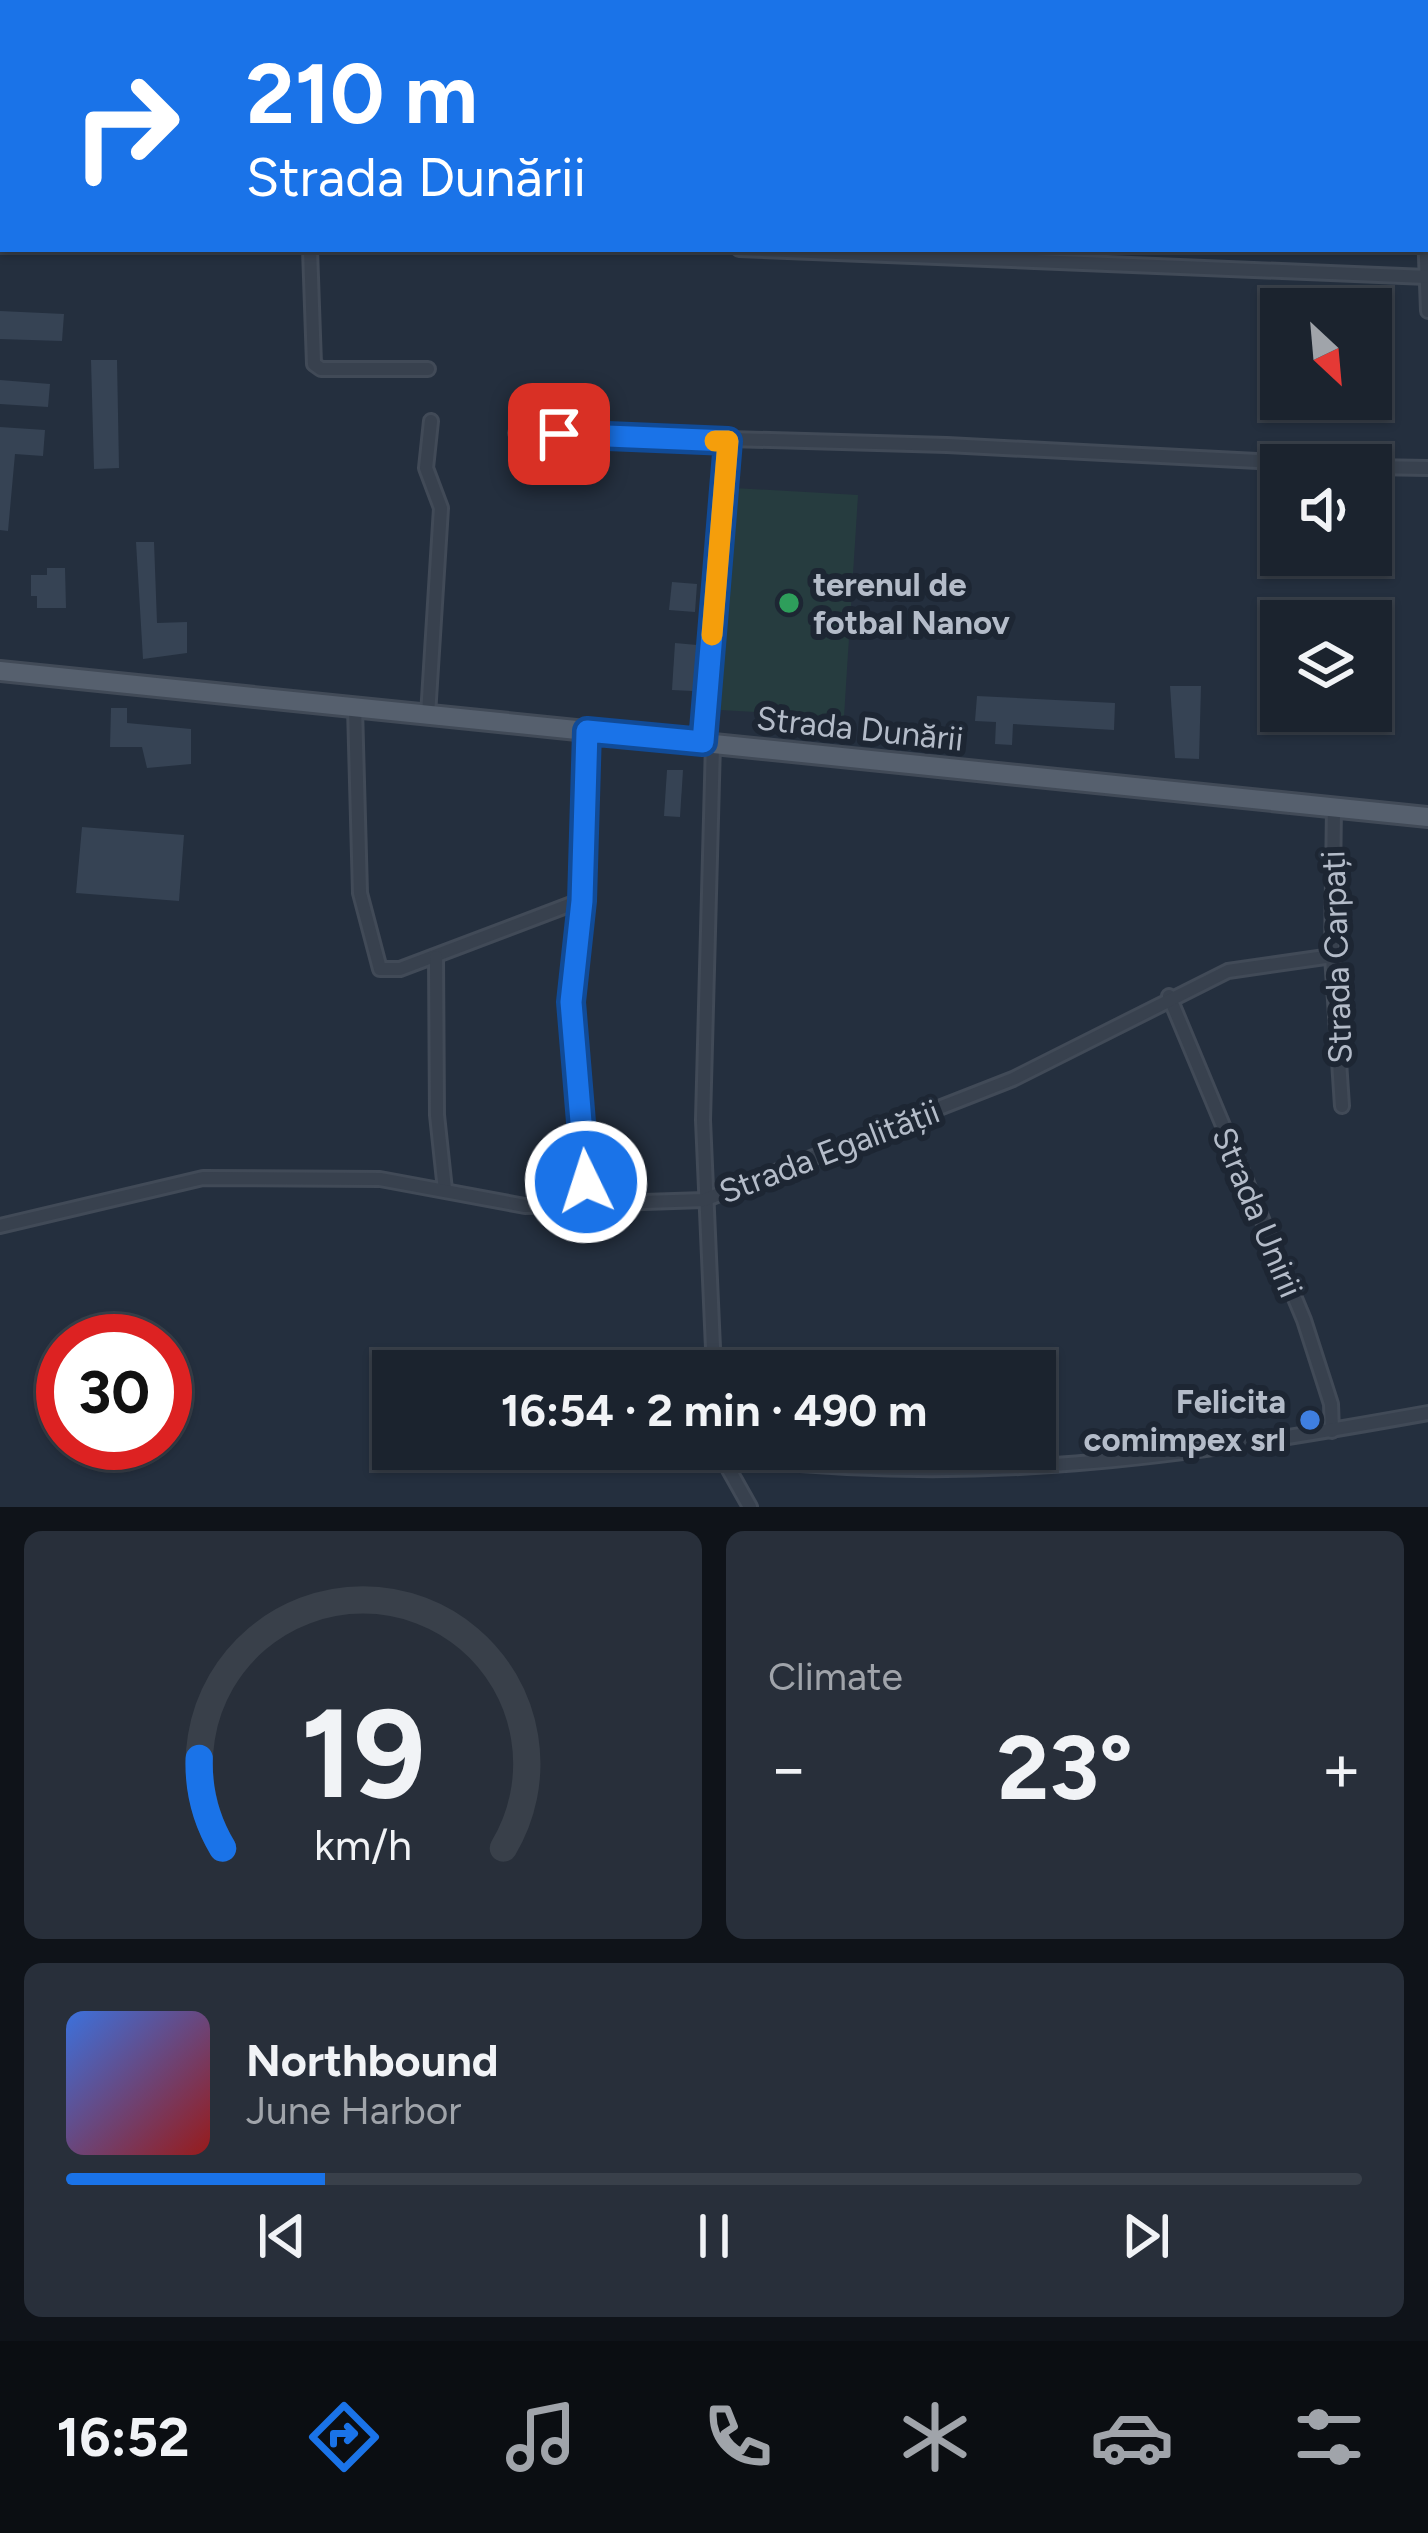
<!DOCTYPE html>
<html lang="en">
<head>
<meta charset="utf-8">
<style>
  body { margin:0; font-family:Figtree,sans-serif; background:#282f3a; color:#f1f3f6; height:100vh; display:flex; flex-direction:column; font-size:45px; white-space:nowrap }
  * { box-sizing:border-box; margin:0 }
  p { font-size:39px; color:#a0a4aa }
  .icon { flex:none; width:66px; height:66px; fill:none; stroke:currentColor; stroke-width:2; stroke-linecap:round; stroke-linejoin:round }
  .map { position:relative; height:1507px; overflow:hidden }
  .drawer { display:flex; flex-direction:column; gap:24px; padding:24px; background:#0f1319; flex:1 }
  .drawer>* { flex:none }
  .top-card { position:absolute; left:0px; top:0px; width:1428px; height:252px; box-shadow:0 3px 9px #0004,0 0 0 3px #39404a; background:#1a73e8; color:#fff; overflow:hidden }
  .needle { width:78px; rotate:154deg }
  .buttons { position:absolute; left:1260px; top:288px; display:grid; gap:24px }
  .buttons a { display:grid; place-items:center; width:132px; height:132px; border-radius:0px; background:#1b232e; box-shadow:0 3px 9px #0004,0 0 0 3px #39404a; font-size:60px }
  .speed { position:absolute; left:36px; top:1314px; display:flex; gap:24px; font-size:60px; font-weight:700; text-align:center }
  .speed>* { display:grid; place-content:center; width:156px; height:156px; border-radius:50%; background:#1b232e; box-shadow:0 3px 9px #0004,0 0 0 3px #39404a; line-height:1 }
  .speed .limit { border:18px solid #d22; background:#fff; color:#111 }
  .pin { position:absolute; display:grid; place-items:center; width:102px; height:102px; color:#fff; margin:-51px; border-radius:24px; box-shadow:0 6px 18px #0006 }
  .me { position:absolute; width:132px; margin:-66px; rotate:356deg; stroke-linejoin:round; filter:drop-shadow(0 0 9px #0008) }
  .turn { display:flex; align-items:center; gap:42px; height:252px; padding:0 48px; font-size:54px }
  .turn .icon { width:156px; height:156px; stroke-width:2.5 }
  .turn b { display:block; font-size:84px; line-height:102px }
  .big { font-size:90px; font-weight:700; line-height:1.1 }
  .drawer .card { flex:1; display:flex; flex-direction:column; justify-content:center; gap:18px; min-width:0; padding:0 42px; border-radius:18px; background:#282f3a }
  .drawer .dial { align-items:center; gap:0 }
  .dial svg { height:312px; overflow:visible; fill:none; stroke:#39404a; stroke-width:7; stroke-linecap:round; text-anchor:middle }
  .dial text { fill:#f1f3f6; stroke:none }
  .song { display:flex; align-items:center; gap:36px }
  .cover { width:144px; height:144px; border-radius:18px; background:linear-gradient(135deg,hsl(220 70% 55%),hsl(0 70% 35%)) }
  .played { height:12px; border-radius:6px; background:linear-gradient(90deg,#1a73e8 20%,#39404a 20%) }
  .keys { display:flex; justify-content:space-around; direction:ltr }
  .heat { display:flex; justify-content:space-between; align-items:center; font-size:66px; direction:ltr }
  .drawer .tiles { flex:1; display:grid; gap:24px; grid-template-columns:1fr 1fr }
  .card:last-child { grid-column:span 2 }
  .trip { position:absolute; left:372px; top:1350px; width:684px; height:120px; border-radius:0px; background:#1b232e; box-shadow:0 3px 9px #0004,0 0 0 3px #39404a; font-weight:700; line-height:120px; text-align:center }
  .dock { display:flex; height:192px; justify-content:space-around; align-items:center; background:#0b0e12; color:#a0a4aa }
  .dock .icon { width:84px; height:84px }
  .dock .active { color:#1a73e8 }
  .dock b { font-size:54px; color:#f1f3f6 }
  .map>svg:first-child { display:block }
</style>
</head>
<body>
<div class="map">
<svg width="1428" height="1507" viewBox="0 0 1428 1507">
  <rect width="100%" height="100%" fill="#242f3e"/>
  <!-- green -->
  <polygon fill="#263c3f" points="734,488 858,495 844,717 720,710"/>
  <!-- building -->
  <g fill="#364354">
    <polygon points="0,311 64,314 62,341 0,339"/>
    <polygon points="91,360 117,360 119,468 94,469"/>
    <polygon points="0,380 50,384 48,407 0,404"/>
    <polygon points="0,427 45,430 43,456 15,454 8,531 0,530"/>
    <polygon points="136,542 154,542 157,623 187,622 187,653 143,659"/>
    <polygon points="47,568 65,568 66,608 37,608 37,596 31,596 31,575 47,575"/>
    <polygon points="672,582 697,584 695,612 669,610"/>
    <polygon points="675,643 697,645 693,691 672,690"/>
    <polygon points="1170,686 1201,686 1199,759 1175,758"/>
    <polygon points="977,696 1115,703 1114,730 1013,724 1012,745 995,744 996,722 975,721"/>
    <polygon points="111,708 127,708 127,723 191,729 191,764 147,768 142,747 110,747"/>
    <polygon points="667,770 683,770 680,817 664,816"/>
    <polygon points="82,827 184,835 179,901 76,893"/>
  </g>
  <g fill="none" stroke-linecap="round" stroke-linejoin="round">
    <defs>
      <g id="street">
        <polyline points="1417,0 1417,3"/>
        <polyline points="0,226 3,226"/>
        <polyline points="1425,230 1428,311"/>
        <polyline points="310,249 314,364 321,369 428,369"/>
        <polyline points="739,249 1427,277"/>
        <polyline points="516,433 947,445 1333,465"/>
        <polyline points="1371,467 1428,468"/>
        <polyline points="355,708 360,893 380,969 400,969 582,900 587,731"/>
        <polyline points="428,715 441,508 426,468 431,421"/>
        <polyline points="703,742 728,441"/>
        <polyline points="713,743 703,1120 714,1371"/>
        <polyline points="1334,807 1332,956 1342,1106"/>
        <polyline points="582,900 571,1018 588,1205"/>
        <polyline points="436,957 437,1115 445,1190"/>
        <polyline points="1169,996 1304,1320 1331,1404 1332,1431"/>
        <polyline points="0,1226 203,1178 380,1179 525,1206 704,1200 1013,1079 1228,971 1332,956"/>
        <polyline points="718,1450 750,1507"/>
        <path d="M720 1456C975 1488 1178 1458 1428 1413"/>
      </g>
      <polyline id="primary" points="0,671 1428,817"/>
    </defs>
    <!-- street casing -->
    <use href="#street" stroke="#414a57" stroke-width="18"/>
    <!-- primary casing -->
    <use href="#primary" stroke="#414a57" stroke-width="24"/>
    <!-- street -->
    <use href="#street" stroke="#38414e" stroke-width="12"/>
    <!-- primary -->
    <use href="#primary" stroke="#56606e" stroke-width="18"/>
  </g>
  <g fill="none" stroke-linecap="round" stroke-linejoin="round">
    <defs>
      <polyline id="route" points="559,434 728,441 703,742 587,731 582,901 571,1002 586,1182"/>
    </defs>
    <!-- route casing -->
    <use href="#route" stroke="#114b97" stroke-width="30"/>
    <!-- route -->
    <use href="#route" stroke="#1a73e8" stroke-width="21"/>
    <!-- slow -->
    <polyline stroke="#f59e0b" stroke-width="21" points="712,635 728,441 715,441"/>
  </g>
  <!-- markers -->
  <circle fill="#2e9e5b" stroke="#1d2633" stroke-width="4.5" cx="789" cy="603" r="12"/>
  <circle fill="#3f7fe0" stroke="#1d2633" stroke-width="4.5" cx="1310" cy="1420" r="12"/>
  <g text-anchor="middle" stroke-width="12" stroke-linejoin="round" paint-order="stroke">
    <!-- poi labels -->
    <g font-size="33" font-weight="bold" fill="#b4bcc9" stroke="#1d2633" text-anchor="start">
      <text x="813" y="596">terenul de<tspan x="813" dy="38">fotbal Nanov</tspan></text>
      <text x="1286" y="1413" text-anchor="end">Felicita<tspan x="1286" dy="38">comimpex srl</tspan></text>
    </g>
    <!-- street labels -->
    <g font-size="33" fill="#b4bcc9" stroke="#1d2633">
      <text transform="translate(860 728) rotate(6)" y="12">Strada Dunării</text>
      <text transform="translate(1336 957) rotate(-92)" y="12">Strada Carpați</text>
      <text transform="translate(829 1151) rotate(-21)" y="12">Strada Egalității</text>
      <text transform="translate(1258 1212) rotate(67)" y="12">Strada Unirii</text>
    </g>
  </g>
</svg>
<div class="buttons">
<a><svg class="needle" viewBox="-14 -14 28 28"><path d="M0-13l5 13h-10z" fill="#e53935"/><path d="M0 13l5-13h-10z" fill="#a0a4aa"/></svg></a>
<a><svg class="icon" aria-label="sound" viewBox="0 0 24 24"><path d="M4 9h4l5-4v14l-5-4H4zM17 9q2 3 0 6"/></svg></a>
<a><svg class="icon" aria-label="layers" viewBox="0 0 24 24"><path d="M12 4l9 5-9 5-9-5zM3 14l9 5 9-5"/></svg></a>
</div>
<div class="speed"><div class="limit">30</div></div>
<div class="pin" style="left:559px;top:434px;background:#d93025"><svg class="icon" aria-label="arrive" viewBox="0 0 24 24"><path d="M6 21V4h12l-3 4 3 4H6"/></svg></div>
<svg class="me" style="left:586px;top:1182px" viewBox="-20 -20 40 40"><circle r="17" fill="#1a73e8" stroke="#fff" stroke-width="3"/><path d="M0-11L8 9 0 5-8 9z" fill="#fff"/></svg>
<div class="trip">16:54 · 2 min · 490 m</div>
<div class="top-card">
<div class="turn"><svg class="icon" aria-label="right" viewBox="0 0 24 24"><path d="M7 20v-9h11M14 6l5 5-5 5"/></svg><div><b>210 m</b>Strada Dunării</div></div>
</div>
</div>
<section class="drawer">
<div class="tiles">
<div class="card dial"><svg viewBox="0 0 100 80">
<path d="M14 69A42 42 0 1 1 86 69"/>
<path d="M14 69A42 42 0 0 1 8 46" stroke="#1a73e8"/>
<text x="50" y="56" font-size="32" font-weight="700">19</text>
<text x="50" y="72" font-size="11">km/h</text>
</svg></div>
<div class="card"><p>Climate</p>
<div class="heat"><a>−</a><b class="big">23°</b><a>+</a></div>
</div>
<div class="card">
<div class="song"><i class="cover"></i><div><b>Northbound</b><p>June Harbor</p></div></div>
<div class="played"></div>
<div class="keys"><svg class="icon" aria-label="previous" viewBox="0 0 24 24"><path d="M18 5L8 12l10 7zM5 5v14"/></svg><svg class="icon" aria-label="pause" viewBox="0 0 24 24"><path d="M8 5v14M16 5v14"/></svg><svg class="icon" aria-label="next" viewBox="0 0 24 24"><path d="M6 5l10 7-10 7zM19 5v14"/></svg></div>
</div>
</div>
</section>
<nav class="dock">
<b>16:52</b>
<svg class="icon active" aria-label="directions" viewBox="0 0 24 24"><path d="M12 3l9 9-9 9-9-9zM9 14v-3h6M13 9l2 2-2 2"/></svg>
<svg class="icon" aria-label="music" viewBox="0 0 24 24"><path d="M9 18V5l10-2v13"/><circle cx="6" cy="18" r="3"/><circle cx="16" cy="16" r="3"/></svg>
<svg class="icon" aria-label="phone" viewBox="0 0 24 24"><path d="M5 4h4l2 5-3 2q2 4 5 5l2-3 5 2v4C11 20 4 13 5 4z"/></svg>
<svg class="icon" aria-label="climate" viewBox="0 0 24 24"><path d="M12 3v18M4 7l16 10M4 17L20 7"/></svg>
<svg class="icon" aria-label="car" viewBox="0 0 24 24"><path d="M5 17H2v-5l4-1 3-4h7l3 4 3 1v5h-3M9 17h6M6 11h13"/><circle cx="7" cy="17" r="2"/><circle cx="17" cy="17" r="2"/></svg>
<svg class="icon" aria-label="filters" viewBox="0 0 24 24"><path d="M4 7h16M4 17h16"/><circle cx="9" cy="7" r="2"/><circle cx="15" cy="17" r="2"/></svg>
</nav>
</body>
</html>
